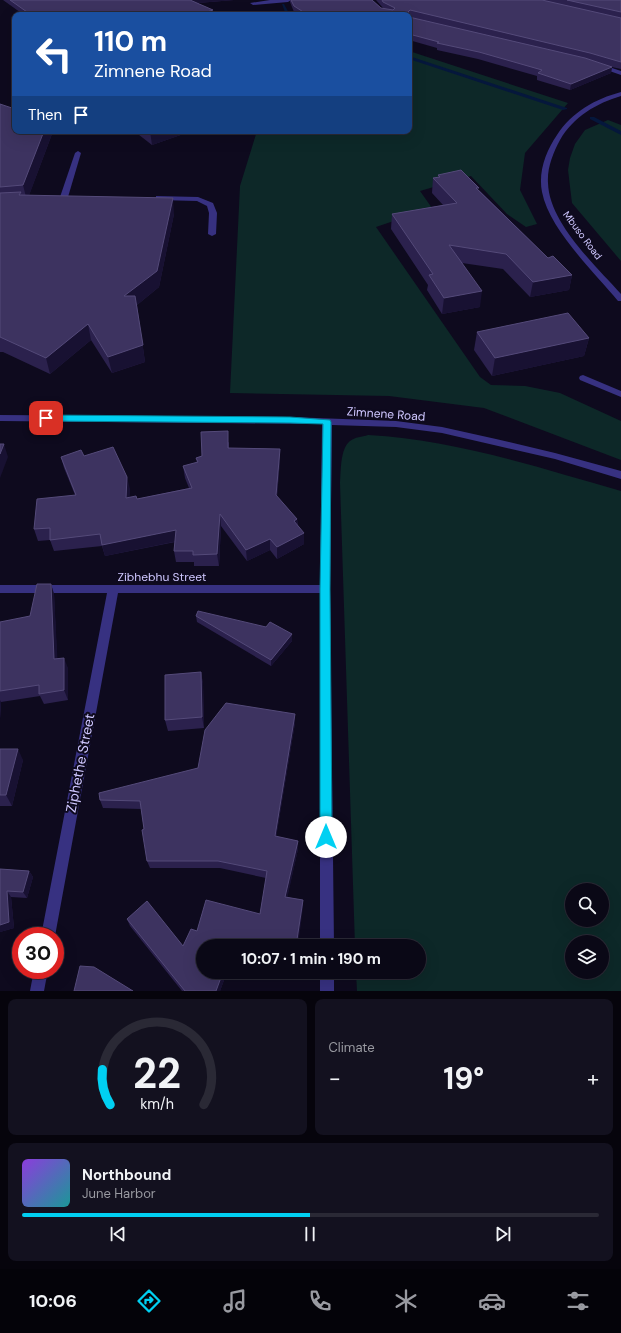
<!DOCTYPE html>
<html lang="en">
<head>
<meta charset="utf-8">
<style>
  body { margin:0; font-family:"DM Sans",sans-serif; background:#13111f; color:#f1f3f6; height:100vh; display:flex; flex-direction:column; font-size:15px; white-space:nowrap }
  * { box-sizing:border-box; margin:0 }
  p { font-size:13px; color:#999aa1 }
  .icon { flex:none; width:22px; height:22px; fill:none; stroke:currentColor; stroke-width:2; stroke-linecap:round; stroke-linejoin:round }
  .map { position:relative; height:991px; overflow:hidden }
  .details { display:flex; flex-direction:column; gap:8px; padding:8px; background:#06040c; flex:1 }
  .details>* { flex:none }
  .banner { position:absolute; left:12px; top:12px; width:400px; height:122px; border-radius:8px; box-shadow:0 4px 16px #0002,0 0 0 1px #2a2935; background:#1a4fa0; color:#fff; overflow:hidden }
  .buttons { position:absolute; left:565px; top:883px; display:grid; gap:8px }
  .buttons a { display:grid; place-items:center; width:44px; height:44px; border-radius:50%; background:#0a0816; box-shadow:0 4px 16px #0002,0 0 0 1px #2a2935; font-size:20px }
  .speed { position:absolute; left:12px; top:927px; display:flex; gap:8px; font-size:20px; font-weight:700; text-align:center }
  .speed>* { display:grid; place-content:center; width:52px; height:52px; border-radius:50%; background:#0a0816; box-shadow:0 4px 16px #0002,0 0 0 1px #2a2935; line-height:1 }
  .speed .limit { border:6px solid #d22; background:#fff; color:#111 }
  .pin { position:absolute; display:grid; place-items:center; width:34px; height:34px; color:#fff; margin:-17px; border-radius:8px; box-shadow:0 2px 6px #0006 }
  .me { position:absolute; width:44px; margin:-22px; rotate:0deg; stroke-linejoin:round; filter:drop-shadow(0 0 3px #0008) }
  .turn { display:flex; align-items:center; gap:14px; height:84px; padding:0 16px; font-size:18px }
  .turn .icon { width:52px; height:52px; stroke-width:2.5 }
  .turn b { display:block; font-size:28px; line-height:34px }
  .then { display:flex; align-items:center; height:38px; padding:0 16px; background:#0003; gap:8px; font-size:15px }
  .big { font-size:30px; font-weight:700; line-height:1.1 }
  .details .card { flex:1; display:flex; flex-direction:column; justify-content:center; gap:6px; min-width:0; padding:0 14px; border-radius:8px; background:#13111f }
  .details .dial { align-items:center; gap:0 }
  .dial svg { height:104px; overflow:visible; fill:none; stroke:#2a2935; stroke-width:7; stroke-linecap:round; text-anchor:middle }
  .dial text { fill:#f1f3f6; stroke:none }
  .song { display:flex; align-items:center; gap:12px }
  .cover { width:48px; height:48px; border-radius:6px; background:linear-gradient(135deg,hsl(270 70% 55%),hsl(180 70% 35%)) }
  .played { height:4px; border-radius:2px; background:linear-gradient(90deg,#00d0f2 50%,#2a2935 50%) }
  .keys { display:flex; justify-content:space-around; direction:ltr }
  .heat { display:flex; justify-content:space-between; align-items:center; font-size:22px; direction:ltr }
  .details .tiles { flex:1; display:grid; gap:8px; grid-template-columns:1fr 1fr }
  .card:last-child { grid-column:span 2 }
  .trip { position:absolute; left:196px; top:939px; width:230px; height:40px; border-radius:20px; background:#0a0816; box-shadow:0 4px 16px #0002,0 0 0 1px #2a2935; font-weight:700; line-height:40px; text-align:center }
  .tabs { display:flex; height:64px; justify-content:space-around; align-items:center; background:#040309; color:#999aa1 }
  .tabs .icon { width:28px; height:28px }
  .tabs .active { color:#00d0f2 }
  .tabs b { font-size:18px; color:#f1f3f6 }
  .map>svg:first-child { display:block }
</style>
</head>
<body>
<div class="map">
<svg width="621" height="991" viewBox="0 0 621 991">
  <rect width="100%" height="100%" fill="#0e0a1e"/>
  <!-- green -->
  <g fill="#0d2828" fill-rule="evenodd">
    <polygon points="409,51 568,103 525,153 520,190 537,224 526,227 507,214 471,176 420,191 432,208 376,227 480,377 491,385 525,386 560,393 621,421 621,460 484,408 389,396 230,393 240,186 257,131 409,131"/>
    <polygon points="608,120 621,125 621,261 572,203 568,170 570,158 575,144 585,130"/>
    <path d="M368 435C456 440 537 467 621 491V991H357L356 972H419V946H355L340 483C341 471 340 449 350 441 355 437 362 437 368 435ZM572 890H602V920H572ZM572 942H602V972H572Z"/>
  </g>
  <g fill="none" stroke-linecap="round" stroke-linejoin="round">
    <!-- stream -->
    <g fill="#05173c" fill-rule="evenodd">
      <polygon points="282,4 284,4 290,15 286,15"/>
      <polygon points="409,56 567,108 567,109 563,110 409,59"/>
      <polygon points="590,117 594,117 621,131 621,135 590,119"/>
    </g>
    <!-- minor -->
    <g fill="#373181" fill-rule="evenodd">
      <polygon points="270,0 291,0 288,2 253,5 250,3"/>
      <polygon points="600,64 621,71 621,75 598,67 597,66"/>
      <path d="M621 92V96C597 103 573 117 560 140 553 153 547 168 548 183 549 223 596 266 621 294V301H618C594 272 549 229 542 192 538 172 546 151 557 135 572 112 595 99 621 92Z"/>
      <polygon points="78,151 81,153 68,197 67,199 61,199 60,197 75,153"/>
      <polygon points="156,196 198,197 213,203 217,213 216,234 212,236 208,234 209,213 207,206 197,201 159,200 156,200"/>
      <polygon points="583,375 621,391 621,397 580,380 579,378 580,376"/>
      <polygon points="0,415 290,417 396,421 442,427 496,439 555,453 621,471 621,479 555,459 442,433 396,427 332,425 330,589 334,946 320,946 320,593 118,593 55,936 41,936 107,593 0,593 0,585 320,585 322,424 0,421"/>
      <polygon points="34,970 48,970 44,991 30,991"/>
      <rect x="320" y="972" width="14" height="19"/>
    </g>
  </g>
  <!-- wall -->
  <g fill="#2b214d">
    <polygon points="3,0 234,0 198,3 214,15 24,15"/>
    <polygon points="290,0 372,0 381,8 383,8 376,0 621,0 621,69 612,67 611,73 570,90 537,80 537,76 478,59 437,50 437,48 409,40 409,15 298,15 294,12 290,2"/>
    <polygon points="0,104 52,134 29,195 174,214 159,287 137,305 145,362 112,373 91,340 50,374 3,352 0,352"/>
    <polygon points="134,131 192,131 152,145"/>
    <polygon points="438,175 479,190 548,258 572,275 569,290 530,297 503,269 462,263 480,307 442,314 427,290 428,285 391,229 392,214 443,205 432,193 433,178 438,177"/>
    <polygon points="477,332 589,338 584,356 492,376 474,350"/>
    <polygon points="229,442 229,448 280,449 280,460 277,497 297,519 298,526 304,544 277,559 270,550 247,561 221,526 219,566 194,566 194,562 176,562 174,551 175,542 105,556 102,546 54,551 50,540 38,541 34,529 75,495 64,468 61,457 84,456 130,489 129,497 137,499 189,488 185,478 183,466 197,463 196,458 202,456"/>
    <polygon points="51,584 54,594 57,659 68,668 68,700 44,704 40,696 1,702 0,719 0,622 30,616"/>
    <polygon points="196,616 292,634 292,641 271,666 197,622"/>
    <polygon points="201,672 203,684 204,728 168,731 165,720"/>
    <polygon points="295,714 295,723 276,837 298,841 298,849 287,897 303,900 303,907 203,946 203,972 227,972 220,991 182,991 130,926 127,919 183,946 197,931 260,914 266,878 220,868 150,868 147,861 144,829 141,809 103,808 100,800 198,768"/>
    <polygon points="0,749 23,760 12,806 0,806"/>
    <polygon points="0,869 29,871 33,877 27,898 11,897 14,928 0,932"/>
    <polygon points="281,972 294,972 294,974"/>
  </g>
  <!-- shaded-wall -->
  <g fill="#181132">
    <polygon points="186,0 234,0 186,4"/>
    <polygon points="213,10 214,15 198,15"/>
    <polygon points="612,67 611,73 570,90 571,84"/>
    <polygon points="44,131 52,131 52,134 27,201 23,185"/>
    <polygon points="150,131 192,131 152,145"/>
    <polygon points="173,198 174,214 159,287 137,305 145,362 112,373 108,357 124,296"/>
    <polygon points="572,275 569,290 530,297 533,282"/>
    <polygon points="482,291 480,307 442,314 444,298"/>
    <polygon points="88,324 91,340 50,374 46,358"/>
    <polygon points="589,338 584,356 492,376 495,358"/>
    <polygon points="4,444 8,457 0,478 0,454"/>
    <polygon points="280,449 280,460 276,506 276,495"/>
    <polygon points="127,477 130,489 129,509 126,498"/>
    <polygon points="220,514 221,526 219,566 217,554"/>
    <polygon points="297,519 298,531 294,521"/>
    <polygon points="176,530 178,541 105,556 102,545"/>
    <polygon points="304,533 304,544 277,559 277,547"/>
    <polygon points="270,539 270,550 247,561 246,550"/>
    <polygon points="51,584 54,594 58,670 54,659"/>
    <polygon points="292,634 292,641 271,666 271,660"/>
    <polygon points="64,658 68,668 68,700 64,690"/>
    <polygon points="201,672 203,684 204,728 202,717"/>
    <polygon points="0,700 1,702 0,719"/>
    <polygon points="295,714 295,723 275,844 275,836"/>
    <polygon points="18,749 23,760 12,806 6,795"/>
    <polygon points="298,841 298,849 286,904 285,897"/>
    <polygon points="29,871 33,877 27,898 23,892"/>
    <polygon points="7,891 11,897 14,928 0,932 0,925"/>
    <polygon points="303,900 303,907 298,946 296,946"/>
    <polygon points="223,972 227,972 220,991 216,991"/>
  </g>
  <!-- building -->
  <g fill="#3d3360" stroke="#544a79">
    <polygon points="10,0 190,0 213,10 198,15 54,15 54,13 27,12"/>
    <polygon points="291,0 372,0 381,8 393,10 395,8 383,2 382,0 542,0 621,18 621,62 590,53 410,10 408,12 409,15 308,15 294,6"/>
    <polygon points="567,0 621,0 621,12"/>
    <polygon points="409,16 409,17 585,58 612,67 571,84 538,73 542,70 479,52 437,43 439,42 409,34"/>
    <polygon points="0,104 15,109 15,131 44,131 23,185 0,187"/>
    <polygon points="461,170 479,188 476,188 548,258 553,256 572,275 533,282 506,254 449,245 482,291 444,298 429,275 433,274 392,214 457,203 433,178 440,177 438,175"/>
    <polygon points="21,192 19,195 173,198 157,271 124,296 135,296 143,345 108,357 88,324 46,358 0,337 0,193"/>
    <polygon points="568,313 589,338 495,358 477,332"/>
    <polygon points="228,431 228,448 280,449 276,495 297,519 294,521 304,533 277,547 270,539 246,550 220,514 217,554 193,555 193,551 174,551 176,530 102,545 100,534 50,540 50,528 34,529 37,499 76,495 61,457 81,450 84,456 113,447 127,477 126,498 136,496 137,499 192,488 183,466 198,462 196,458 202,456 201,432"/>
    <polygon points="0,444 4,444 0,454"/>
    <polygon points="37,584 51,584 54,659 64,658 64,690 39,694 39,685 0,691 0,622 30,616"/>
    <polygon points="198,611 266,627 270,622 292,634 271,660 196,616"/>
    <polygon points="201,672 202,717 165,720 165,675"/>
    <polygon points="226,703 295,714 275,836 298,841 285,897 303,900 296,946 203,946 203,972 223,972 216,991 185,991 127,919 147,901 183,946 191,929 197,931 206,900 260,914 267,871 218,861 147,861 142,830 144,829 140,801 100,800 99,793 198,768 205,730"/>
    <polygon points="0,749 18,749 6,795 0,795"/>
    <polygon points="0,869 29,871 23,892 7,891 9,922 0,925"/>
    <polygon points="80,966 94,967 133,991 74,991"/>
  </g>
  <!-- route -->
  <polygon fill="#00d0f2" stroke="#00879d" points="46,415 290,417 330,420 331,422 330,589 332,837 330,842 326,843 322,842 320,837 320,589 323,424 290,423 46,421 42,418"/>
  <g text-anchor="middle" stroke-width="4" stroke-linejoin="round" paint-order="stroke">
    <!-- far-street labels -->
    <g font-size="10" fill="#cfc7ff" stroke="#0e0a1e">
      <text transform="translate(583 235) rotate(53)" y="4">Mbuso Road</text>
    </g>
    <!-- street labels -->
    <g font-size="12" fill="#cfc7ff" stroke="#0e0a1e">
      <text transform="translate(386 414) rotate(4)" y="4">Zimnene Road</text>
      <text x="162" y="581">Zibhebhu Street</text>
    </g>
    <!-- near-street labels -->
    <g font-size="14" fill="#cfc7ff" stroke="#0e0a1e">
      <text transform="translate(80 763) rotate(-79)" y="5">Ziphethe Street</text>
    </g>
  </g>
</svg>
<div class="buttons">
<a><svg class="icon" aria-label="search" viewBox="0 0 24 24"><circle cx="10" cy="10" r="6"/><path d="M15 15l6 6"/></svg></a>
<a><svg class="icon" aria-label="layers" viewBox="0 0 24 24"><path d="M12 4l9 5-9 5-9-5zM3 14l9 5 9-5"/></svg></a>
</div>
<div class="speed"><div class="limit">30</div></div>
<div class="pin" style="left:46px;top:418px;background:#d93025"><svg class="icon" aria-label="arrive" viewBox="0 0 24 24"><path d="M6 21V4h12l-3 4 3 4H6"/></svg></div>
<svg class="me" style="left:326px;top:837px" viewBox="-20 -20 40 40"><circle r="19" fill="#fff"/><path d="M0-13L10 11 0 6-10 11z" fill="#00d0f2"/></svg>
<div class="trip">10:07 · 1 min · 190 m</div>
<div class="banner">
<div class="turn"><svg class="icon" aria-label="left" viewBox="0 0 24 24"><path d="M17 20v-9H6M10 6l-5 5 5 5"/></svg><div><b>110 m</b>Zimnene Road</div></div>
<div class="then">Then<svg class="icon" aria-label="arrive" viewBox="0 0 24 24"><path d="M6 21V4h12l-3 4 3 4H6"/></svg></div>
</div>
</div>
<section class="details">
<div class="tiles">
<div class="card dial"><svg viewBox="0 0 100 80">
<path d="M14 69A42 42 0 1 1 86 69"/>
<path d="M14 69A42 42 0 0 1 8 42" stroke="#00d0f2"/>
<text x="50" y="56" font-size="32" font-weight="700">22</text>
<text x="50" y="72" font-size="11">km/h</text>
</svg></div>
<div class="card"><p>Climate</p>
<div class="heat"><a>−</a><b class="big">19°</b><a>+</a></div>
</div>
<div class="card">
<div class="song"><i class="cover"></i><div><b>Northbound</b><p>June Harbor</p></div></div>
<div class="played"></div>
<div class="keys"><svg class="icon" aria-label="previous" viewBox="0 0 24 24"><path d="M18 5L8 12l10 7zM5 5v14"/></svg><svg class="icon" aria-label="pause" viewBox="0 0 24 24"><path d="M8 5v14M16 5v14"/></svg><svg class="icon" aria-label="next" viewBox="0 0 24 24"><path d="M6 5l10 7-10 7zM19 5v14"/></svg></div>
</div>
</div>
</section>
<nav class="tabs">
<b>10:06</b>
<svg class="icon active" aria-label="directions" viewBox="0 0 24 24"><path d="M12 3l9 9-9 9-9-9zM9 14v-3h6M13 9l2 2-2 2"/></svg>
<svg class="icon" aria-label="music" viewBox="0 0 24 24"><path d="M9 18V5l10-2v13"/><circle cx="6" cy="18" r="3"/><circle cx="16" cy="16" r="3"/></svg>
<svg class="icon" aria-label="phone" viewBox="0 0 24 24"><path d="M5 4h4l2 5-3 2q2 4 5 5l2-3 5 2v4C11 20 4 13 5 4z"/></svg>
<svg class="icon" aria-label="climate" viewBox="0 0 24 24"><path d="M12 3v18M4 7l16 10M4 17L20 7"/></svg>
<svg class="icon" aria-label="car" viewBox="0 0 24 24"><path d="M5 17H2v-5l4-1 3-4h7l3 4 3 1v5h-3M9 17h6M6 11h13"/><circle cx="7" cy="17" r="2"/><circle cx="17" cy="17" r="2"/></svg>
<svg class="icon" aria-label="filters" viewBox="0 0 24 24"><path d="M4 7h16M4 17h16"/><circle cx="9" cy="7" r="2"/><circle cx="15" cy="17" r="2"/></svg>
</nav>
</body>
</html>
